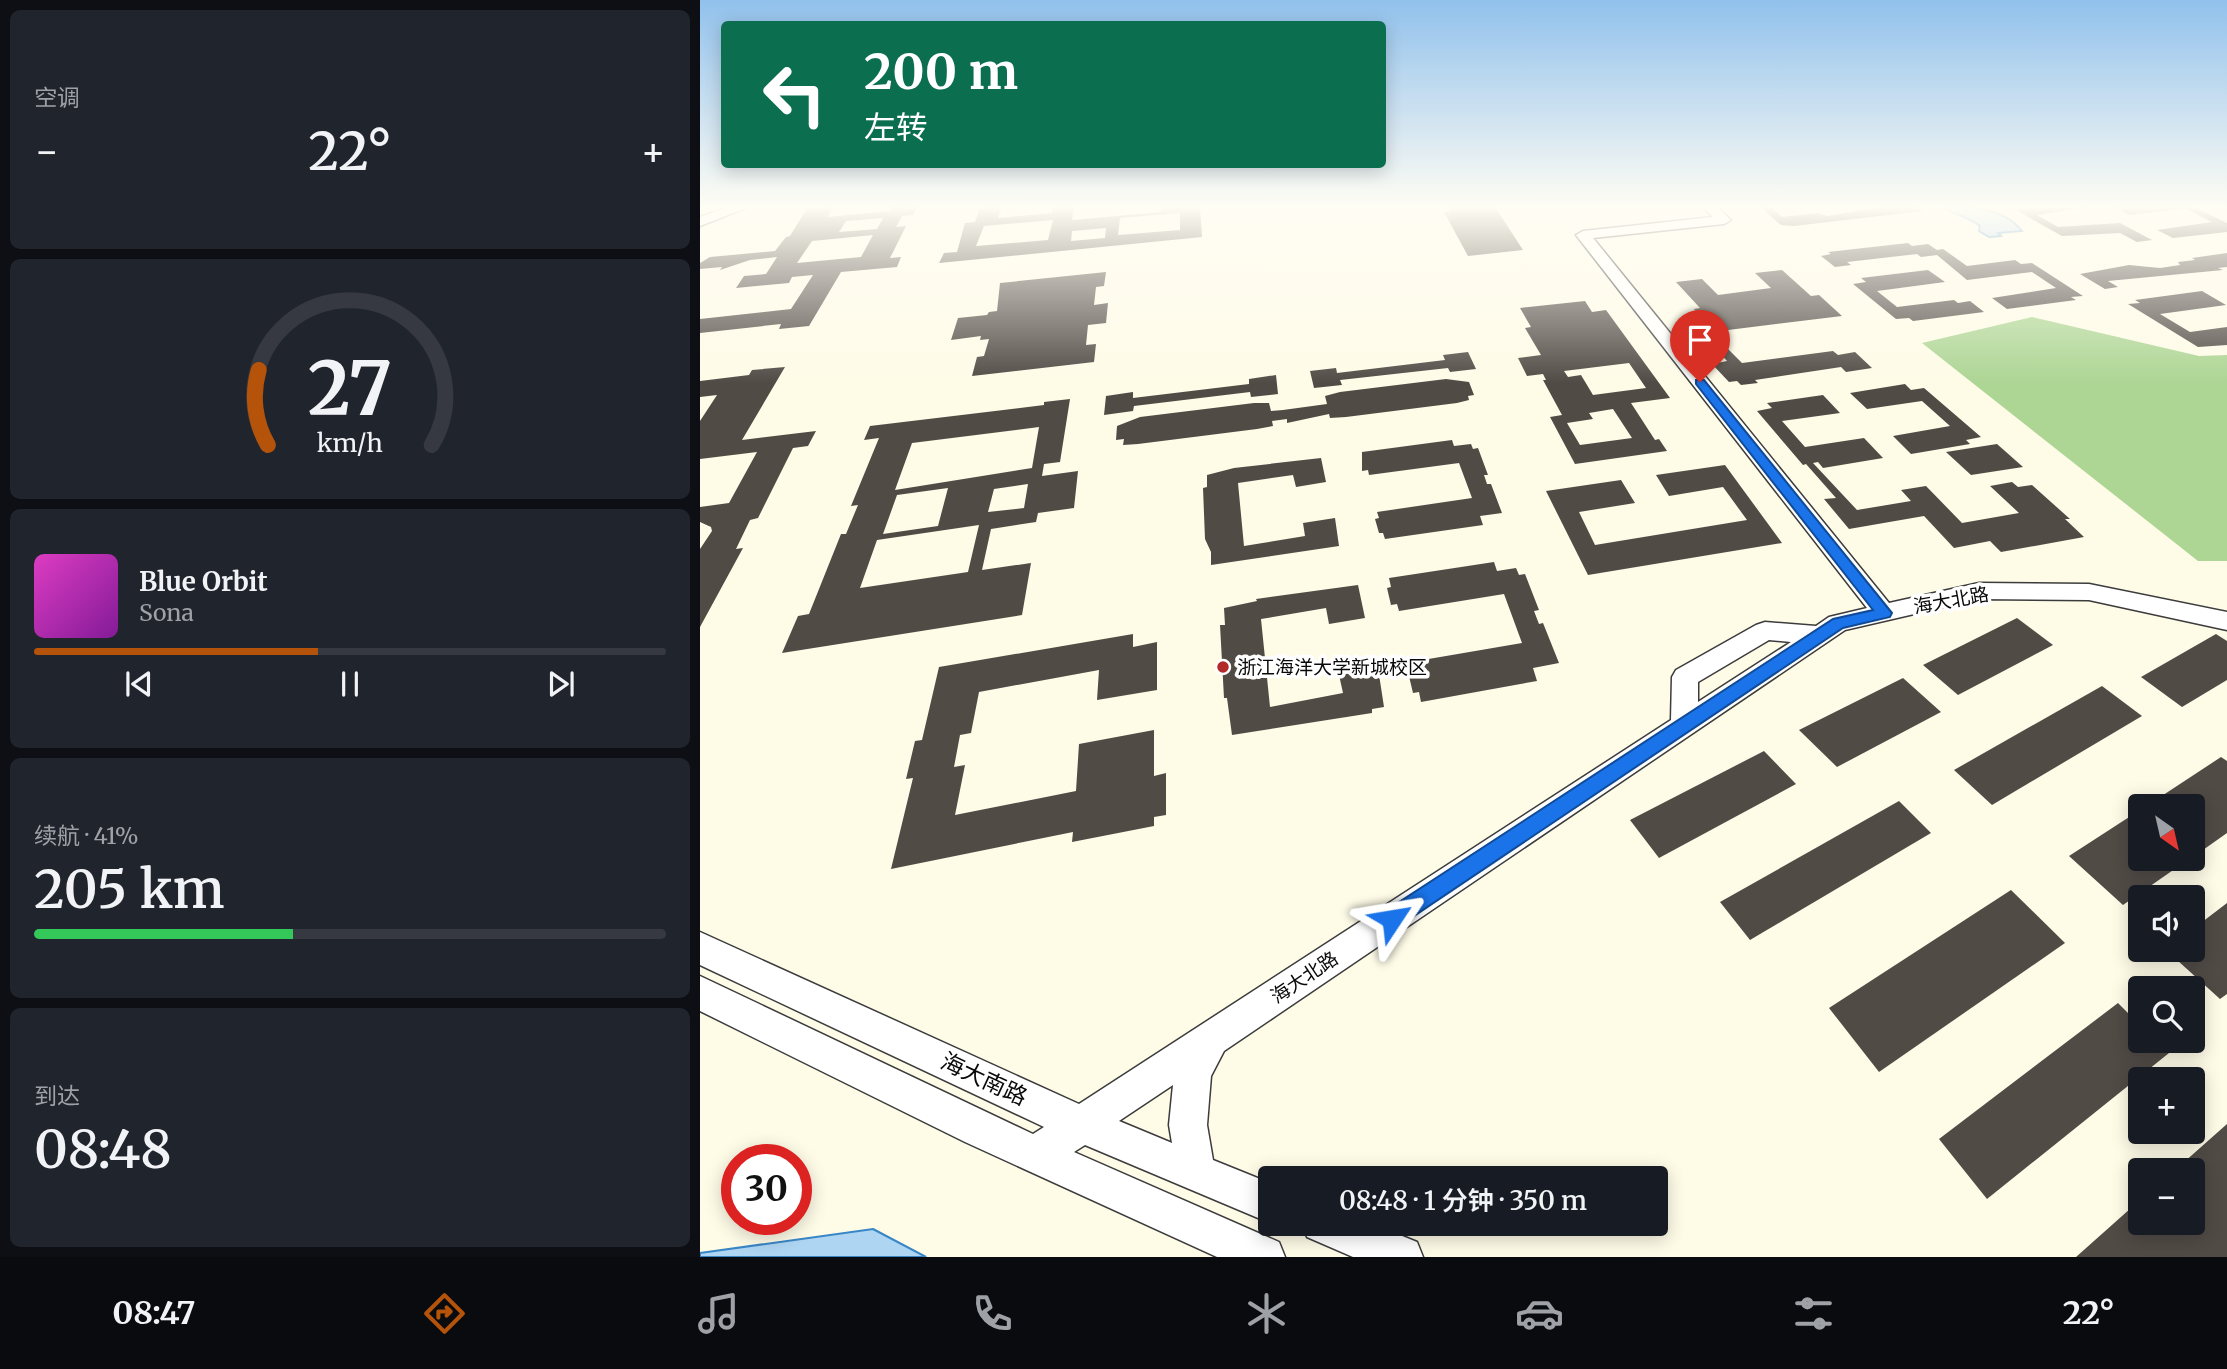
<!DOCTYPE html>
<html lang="zh">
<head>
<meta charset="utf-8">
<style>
  body { margin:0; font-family:Merriweather,"Noto Sans SC",serif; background:#20242c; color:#f1f3f6; height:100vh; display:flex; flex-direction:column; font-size:26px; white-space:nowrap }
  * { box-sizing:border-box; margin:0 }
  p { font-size:23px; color:#9ea1a6 }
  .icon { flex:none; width:38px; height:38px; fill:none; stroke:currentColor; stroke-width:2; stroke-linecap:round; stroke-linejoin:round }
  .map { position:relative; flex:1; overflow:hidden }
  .drawer { display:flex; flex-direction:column; gap:10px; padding:10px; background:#0d0f14; width:700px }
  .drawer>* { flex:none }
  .banner { position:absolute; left:21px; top:21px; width:665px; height:147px; border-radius:7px; box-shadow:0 4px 18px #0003; background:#0b6e4f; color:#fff; overflow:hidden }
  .needle { width:46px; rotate:146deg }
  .fabs { position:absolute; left:1428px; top:794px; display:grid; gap:14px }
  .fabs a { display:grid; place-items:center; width:77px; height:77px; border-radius:7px; background:#171b24; box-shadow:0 4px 18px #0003; font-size:35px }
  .speed { position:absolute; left:21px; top:1144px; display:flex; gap:14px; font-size:35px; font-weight:700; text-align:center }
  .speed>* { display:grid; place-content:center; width:91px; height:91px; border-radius:50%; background:#171b24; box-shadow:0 4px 18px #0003; line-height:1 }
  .speed .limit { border:10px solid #d22; background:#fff; color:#111 }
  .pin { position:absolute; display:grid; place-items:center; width:60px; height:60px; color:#fff; margin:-72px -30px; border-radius:50% 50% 50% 0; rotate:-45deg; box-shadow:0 0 7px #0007 }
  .pin .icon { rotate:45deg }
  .me { position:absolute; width:77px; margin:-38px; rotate:57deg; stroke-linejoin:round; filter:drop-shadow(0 0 5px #0008) }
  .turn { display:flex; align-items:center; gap:24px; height:147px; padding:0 28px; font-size:32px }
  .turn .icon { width:91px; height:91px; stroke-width:2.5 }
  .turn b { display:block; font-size:49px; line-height:60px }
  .big { font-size:52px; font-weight:600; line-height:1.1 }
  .drawer .widget { flex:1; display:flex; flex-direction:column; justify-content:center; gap:10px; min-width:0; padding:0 24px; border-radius:10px; background:#20242c }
  .drawer .dial { align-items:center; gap:0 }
  .dial svg { height:182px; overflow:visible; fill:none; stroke:#363941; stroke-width:7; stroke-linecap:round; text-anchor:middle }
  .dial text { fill:#f1f3f6; stroke:none }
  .song { display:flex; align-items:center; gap:21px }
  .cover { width:84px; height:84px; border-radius:10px; background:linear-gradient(135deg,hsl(310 70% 55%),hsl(290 70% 35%)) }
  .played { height:7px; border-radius:4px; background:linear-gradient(90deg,#b45309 45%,#363941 45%) }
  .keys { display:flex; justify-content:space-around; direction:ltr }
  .heat { display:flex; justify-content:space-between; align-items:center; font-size:38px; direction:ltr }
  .charge { height:10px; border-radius:5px; background:linear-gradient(90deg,#34c759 41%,#363941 0) }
  .trip { position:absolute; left:558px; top:1166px; width:410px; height:70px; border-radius:7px; background:#171b24; box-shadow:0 4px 18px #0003; font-weight:600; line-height:70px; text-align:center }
  .dock { display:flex; height:112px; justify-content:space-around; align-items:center; background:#090b0e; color:#9ea1a6 }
  .dock .icon { width:49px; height:49px }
  .dock .current { color:#b45309 }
  .dock b { font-size:32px; color:#f1f3f6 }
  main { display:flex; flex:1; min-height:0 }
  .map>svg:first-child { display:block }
</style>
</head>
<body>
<main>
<section class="drawer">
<div class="widget"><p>空调</p>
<div class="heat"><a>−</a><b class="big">22°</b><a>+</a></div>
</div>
<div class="widget dial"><svg viewBox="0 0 100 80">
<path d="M14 69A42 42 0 1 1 86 69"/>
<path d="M14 69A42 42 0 0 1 10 36" stroke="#b45309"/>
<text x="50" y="56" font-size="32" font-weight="700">27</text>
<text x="50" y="72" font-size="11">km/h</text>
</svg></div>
<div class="widget">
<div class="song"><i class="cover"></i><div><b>Blue Orbit</b><p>Sona</p></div></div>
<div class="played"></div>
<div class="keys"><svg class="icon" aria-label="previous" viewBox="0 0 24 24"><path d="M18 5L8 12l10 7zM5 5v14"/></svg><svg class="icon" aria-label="pause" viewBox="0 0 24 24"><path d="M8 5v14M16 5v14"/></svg><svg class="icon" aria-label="next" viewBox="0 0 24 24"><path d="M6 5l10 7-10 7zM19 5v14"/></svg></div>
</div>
<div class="widget"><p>续航 · 41%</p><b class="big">205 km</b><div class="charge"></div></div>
<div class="widget"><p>到达</p><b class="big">08:48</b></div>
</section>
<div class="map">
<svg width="1527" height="1257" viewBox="0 0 1527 1257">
  <rect width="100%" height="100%" fill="#fefbe7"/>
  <!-- forest -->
  <polygon fill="#add594" points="1332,317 1499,356 1527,355 1527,561 1498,561 1222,343"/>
  <!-- water -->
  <g fill="#aed5f2" stroke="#3986c6" stroke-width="2">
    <path d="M1242 207C1270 207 1303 207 1322 231L1298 233 1301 236 1289 237 1279 231 1280 226C1269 217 1255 215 1242 207Z"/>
    <polygon points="173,1229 226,1257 0,1257 0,1253"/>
  </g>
  <!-- building -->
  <g fill="#514b46" fill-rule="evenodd">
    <path d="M133 207 128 217 189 211 191 207H217L213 215 202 216 196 227 206 226 190 258 201 257 197 267 141 272 109 326 79 329 81 324 0 333V319L91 309 113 275 92 277 89 283 36 288 44 276 66 274 77 257 50 260 20 270 22 267 0 269V263L10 257 75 251 86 237 90 236 107 208ZM183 218 177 229 139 232 146 221ZM173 235 161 257 97 263 112 241Z"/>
    <path d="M280 207H302L298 218 352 213 353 207H374L372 220 461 212V207H500L502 237 239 263 244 253 257 252 265 223 275 222ZM480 213V230L418 235 420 218ZM353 220 348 240 276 246 284 226ZM406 228 405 238 371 241 372 231Z"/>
    <polygon points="748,207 795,207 823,250 768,256 744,212 750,212"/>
    <polygon points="1060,207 1071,207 1082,217 1118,213 1127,216 1180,207 1218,207 1223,211 1094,226 1081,225"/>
    <polygon points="1391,207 1337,215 1358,227 1420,223 1452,240 1437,242 1420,233 1362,236 1314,209"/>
    <polygon points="1414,207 1494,207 1527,223 1527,232 1473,238 1457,230 1512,222 1486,209 1429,215"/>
    <polygon points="1208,243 1212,246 1228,244 1237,250 1243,249 1267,266 1315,260 1321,264 1332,263 1383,296 1371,297 1376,300 1307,309 1292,298 1356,288 1332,272 1267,280 1237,255 1221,257 1217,254 1147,262 1151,265 1135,267 1121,256 1131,254 1128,252"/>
    <polygon points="1527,253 1527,267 1518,268 1523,270 1408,281 1418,287 1405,289 1380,274 1429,265 1460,268 1480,265 1478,262 1495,260 1492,258"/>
    <polygon points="1082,270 1111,296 1119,295 1142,316 1020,331 1027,338 1019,340 1042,363 1133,351 1138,355 1155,352 1172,368 1146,372 1141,367 1055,380 1058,383 1041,385 1037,381 1029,382 1012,364 1027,361 1009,341 1000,343 989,330 1010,327 994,309 1000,308 976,282 1002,279 1018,295 1071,288 1055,273"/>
    <polygon points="1228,270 1245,282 1177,291 1197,307 1254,300 1258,303 1270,301 1284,312 1213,321 1209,318 1196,319 1153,284 1166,282 1161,278"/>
    <polygon points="406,272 404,286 396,287 394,305 408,303 406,323 388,325 386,345 396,344 394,362 272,376 277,357 284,356 289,339 280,340 281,336 251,340 258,318 287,315 289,312 297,311 300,283"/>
    <polygon points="1502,291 1526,305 1460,314 1490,332 1527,327 1527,345 1498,347 1428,304 1440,303 1435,300"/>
    <path d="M885 301 892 312 906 310 970 398 931 403 955 440 959 439 967 451 875 464 850 417 862 415 843 380H846L843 374 827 376 818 358 841 355 825 328 831 327 820 308ZM929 363 946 388 893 395 881 375 868 377 864 371ZM913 409 932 438 880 445 867 423 893 419 889 413Z"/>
    <polygon points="768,352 776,369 750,372 748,368 640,380 642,385 614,388 610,371 636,368 637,373 745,360 743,355"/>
    <polygon points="85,367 42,440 116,431 108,446 93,448 58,518 50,520 36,549 43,548 0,627 0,549 12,531 11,527 0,522 0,507 29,503 57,452 0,459 0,421 17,395 0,397 0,381 49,375 52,370"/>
    <polygon points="576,375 578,394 551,397 550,392 434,406 433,411 404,415 406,396 433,392 433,398 549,384 549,379"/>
    <polygon points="746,379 769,382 774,395 768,396 769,400 757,403 646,417 630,418 629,414 587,423 587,419 572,421 573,426 557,429 438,444 423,445 424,439 416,440 417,426 440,417 554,403 569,403 571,411 583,410 627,404 625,396 640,392"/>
    <polygon points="1205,384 1211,390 1224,388 1281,437 1266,440 1270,444 1211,454 1193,436 1250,426 1222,401 1167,409 1150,393"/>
    <polygon points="1123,395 1140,413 1082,421 1105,447 1164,438 1183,458 1123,468 1118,462 1113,463 1157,510 1211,501 1201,490 1226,486 1262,523 1319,513 1290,486 1312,482 1318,487 1332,485 1370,519 1365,519 1384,537 1301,552 1290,541 1254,548 1224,516 1149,529 1124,499 1136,498 1106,464 1103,465 1057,411 1072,408 1067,403"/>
    <path d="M370 399 360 462 344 464 342 476 378 471 374 508 338 513 336 522 291 529 282 570 331 563 322 615 82 653 98 616 109 614 141 534H146L158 505 151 506 179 438 164 440 170 426 344 405V402ZM339 427 332 468 195 490 212 443ZM328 484 324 508 288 512 294 489ZM248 488 238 526 183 534 197 495ZM279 525 268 572 160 588 177 540Z"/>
    <polygon points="752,440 754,446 771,444 773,449 778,448 788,475 784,475 787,484 791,484 802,513 780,516 783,525 685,539 683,533 679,533 675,519 679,518 677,512 772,498 759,463 669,475 668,470 662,471 662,452"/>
    <polygon points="1297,444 1323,467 1271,475 1246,452"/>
    <polygon points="621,458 626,482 596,487 593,475 538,483 544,546 605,536 603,523 635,518 639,546 511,565 511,552 505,539 503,488 507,487 507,475 534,468"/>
    <polygon points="1025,465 1082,543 888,575 846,491 921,480 935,503 879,512 895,545 1047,520 1023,487 969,496 956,475"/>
    <polygon points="794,562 797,571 816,568 819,575 825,574 839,610 834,611 839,624 843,623 859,663 833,668 837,681 721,702 719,692 713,693 708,672 713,672 711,662 822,643 804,594 699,611 697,604 691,605 687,588 691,587 689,578"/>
    <polygon points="658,585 665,618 629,624 626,608 561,619 570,707 643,693 639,675 678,668 684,707 672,709 672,713 532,735 527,698 524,698 520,625 525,625 524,608 557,601 556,599"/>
    <polygon points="1317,618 1353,645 1258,695 1223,665"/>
    <polygon points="433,634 433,647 457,642 457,690 397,700 399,670 279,692 271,733 260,735 254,767 265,765 255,815 376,791 379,744 454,730 454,776 466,773 466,815 454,817 454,826 372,842 373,832 191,869 213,778 206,779 215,741 222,740 239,667"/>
    <polygon points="1516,634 1527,641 1527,680 1482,707 1441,677"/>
    <polygon points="1203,678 1241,712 1137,767 1099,730"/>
    <polygon points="1402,686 1442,716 1292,805 1254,770"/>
    <polygon points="1064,751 1096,784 959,858 930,820"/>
    <polygon points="1521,757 1527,761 1527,833 1493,857 1493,807 1445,807"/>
    <polygon points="1199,801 1231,833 1050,940 1020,902"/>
    <polygon points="1440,810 1440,859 1489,859 1423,905 1369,856"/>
    <polygon points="1311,890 1365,943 1179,1072 1129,1008"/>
    <polygon points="1527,903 1527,994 1520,999 1466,950 1493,950 1493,929"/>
    <polygon points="1418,1003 1440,1025 1440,1041 1457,1041 1469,1053 1287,1199 1239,1139"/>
    <polygon points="1527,1124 1527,1257 1376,1257 1440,1200 1440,1223 1493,1223 1493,1171 1474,1171"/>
  </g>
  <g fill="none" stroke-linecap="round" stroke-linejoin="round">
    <defs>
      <g id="minor">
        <polygon points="28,207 48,207 0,226 0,217"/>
        <path d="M1003 207H1017L1031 220 1024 224 893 238 1189 603 1279 583 1389 584 1527 612V630L1389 600 1279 599 1145 630 524 1051 511 1076 507 1125 513 1160 570 1183V1223L385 1145 374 1152 579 1242 585 1257H517L265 1142 0 1011V976L333 1134 344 1127 0 965V932L379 1104 971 720 972 677 976 670 1056 625 1065 622 1116 626 1129 617 1167 608 876 235 883 231 1013 217ZM1069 640 1091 642 998 702V682ZM473 1085 469 1125 472 1143 419 1121Z"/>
        <polygon points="601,1223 670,1223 717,1242 723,1257 653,1257 607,1237"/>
      </g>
    </defs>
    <!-- minor casing -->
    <use href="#minor" stroke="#3c3c3c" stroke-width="3"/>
    <!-- minor -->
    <use href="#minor" fill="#fff" fill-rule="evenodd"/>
  </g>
  <!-- sky -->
  <linearGradient id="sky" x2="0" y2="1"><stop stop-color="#91c1ec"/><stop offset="0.54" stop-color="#fffdf4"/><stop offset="1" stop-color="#fffdf4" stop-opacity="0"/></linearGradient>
  <rect width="1527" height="383" fill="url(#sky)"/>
  <!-- route -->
  <polygon fill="#1a73e8" stroke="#114b97" stroke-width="2" points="996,380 1004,380 1192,613 1190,617 1143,628 699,926 692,929 684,926 681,919 684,912 1133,619 1173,610 996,384"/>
  <!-- markers -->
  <circle fill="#b12a29" stroke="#fff" stroke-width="2.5" cx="523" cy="667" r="7"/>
  <g text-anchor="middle" stroke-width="7" stroke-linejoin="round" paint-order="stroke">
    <!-- street labels -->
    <g font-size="19" fill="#090909" stroke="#fff">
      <text transform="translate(1251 600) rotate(-10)" y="7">海大北路</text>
      <text transform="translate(604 977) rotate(-34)" y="7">海大北路</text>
    </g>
    <!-- poi labels -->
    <g font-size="19" fill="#090909" stroke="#fff" text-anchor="start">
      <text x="537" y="674">浙江海洋大学新城校区</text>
    </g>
    <!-- near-street labels -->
    <g font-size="23" fill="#090909" stroke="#fff">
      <text transform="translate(284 1079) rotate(25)" y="8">海大南路</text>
    </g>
  </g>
</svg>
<div class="fabs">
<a><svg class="needle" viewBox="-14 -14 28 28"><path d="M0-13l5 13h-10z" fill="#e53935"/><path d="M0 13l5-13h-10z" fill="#9ea1a6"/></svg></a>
<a><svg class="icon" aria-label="sound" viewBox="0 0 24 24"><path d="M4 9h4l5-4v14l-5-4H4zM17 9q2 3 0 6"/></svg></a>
<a><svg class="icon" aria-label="search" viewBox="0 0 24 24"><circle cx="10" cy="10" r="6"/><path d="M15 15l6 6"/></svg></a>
<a>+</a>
<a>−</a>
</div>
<div class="speed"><div class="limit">30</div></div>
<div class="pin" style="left:1000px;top:382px;background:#d93025"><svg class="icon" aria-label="arrive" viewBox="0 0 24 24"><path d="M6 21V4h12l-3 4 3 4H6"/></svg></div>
<svg class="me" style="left:692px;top:919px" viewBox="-20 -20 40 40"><path d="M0-17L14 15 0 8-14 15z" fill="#1a73e8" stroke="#fff" stroke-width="4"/></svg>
<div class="trip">08:48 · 1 分钟 · 350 m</div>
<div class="banner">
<div class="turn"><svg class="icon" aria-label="left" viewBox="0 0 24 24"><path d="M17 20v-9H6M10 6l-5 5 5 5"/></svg><div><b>200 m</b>左转</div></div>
</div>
</div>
</main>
<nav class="dock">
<b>08:47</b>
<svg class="icon current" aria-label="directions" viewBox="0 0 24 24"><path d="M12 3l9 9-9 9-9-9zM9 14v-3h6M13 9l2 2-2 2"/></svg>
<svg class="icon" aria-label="music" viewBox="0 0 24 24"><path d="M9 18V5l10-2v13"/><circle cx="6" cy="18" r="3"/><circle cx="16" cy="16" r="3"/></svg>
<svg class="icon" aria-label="phone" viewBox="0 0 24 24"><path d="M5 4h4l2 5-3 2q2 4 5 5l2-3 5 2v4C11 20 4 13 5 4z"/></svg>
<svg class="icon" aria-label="climate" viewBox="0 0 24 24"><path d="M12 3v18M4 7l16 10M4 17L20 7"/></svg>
<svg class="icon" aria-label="car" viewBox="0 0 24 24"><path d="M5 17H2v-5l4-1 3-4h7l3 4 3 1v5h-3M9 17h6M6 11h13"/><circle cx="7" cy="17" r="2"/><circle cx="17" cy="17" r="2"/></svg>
<svg class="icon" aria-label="filters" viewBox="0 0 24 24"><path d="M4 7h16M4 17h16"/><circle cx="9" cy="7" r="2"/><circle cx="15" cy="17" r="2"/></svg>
<b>22°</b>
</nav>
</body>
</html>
